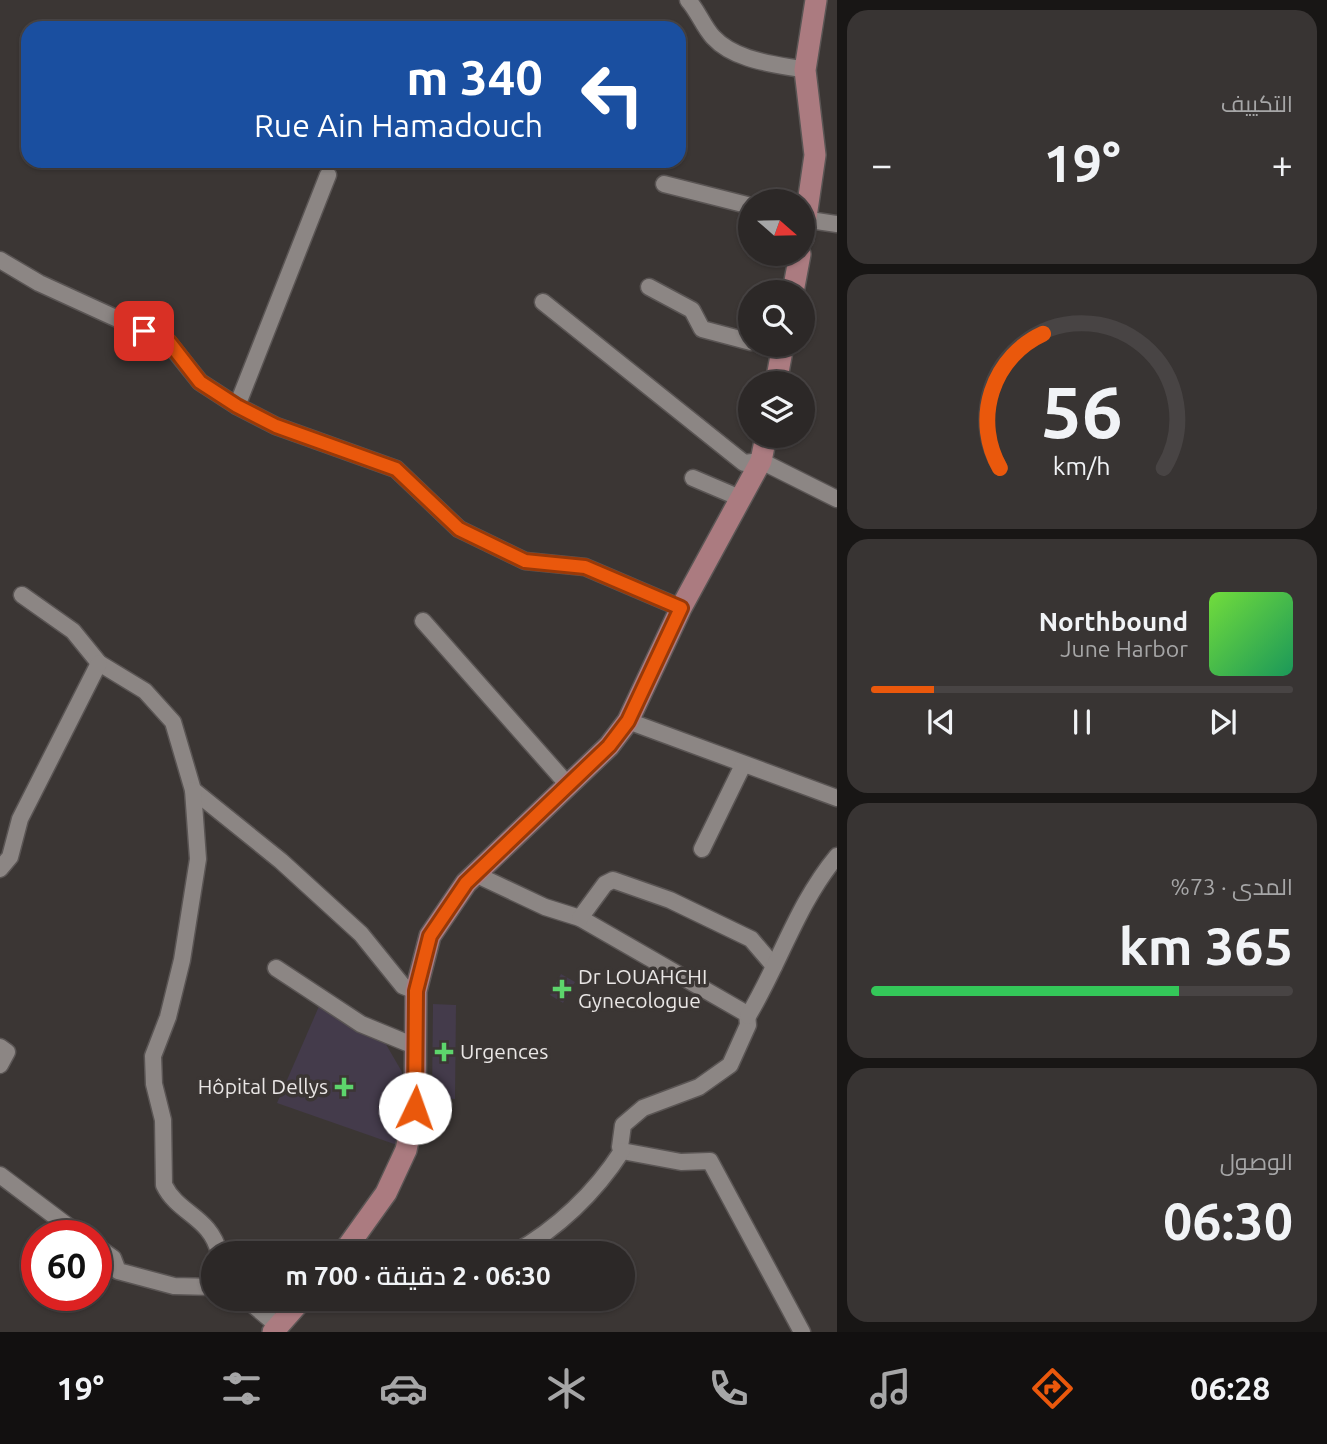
<!DOCTYPE html>
<html lang="ar">
<head>
<meta charset="utf-8">
<style>
  body { margin:0; font-family:Ubuntu,Cairo,sans-serif; background:#383433; color:#f1f3f6; direction:rtl; height:100vh; display:flex; flex-direction:column; font-size:26px; white-space:nowrap }
  * { box-sizing:border-box; margin:0 }
  p { font-size:23px; color:#a6a6a7 }
  .icon { flex:none; width:38px; height:38px; fill:none; stroke:currentColor; stroke-width:2; stroke-linecap:round; stroke-linejoin:round }
  .map { position:relative; flex:1; overflow:hidden; direction:ltr }
  .side { display:flex; flex-direction:column; gap:10px; padding:10px; background:#181615; width:490px }
  .side>* { flex:none }
  .top-card { position:absolute; left:21px; top:21px; width:665px; height:147px; border-radius:21px; box-shadow:0 2px 5px #0004,0 0 0 2px #484444; direction:rtl; background:#1a4fa0; color:#fff; overflow:hidden }
  .needle { width:46px; rotate:110deg }
  .controls { position:absolute; left:738px; top:189px; display:grid; gap:14px }
  .controls a { display:grid; place-items:center; width:77px; height:77px; border-radius:50%; background:#2c2827; box-shadow:0 2px 5px #0004,0 0 0 2px #484444; font-size:35px }
  .speed { position:absolute; left:21px; top:1220px; display:flex; gap:14px; font-size:35px; font-weight:700; text-align:center }
  .speed>* { display:grid; place-content:center; width:91px; height:91px; border-radius:50%; background:#2c2827; box-shadow:0 2px 5px #0004,0 0 0 2px #484444; line-height:1 }
  .speed .limit { border:10px solid #d22; background:#fff; color:#111 }
  .pin { position:absolute; display:grid; place-items:center; width:60px; height:60px; color:#fff; margin:-30px; border-radius:14px; box-shadow:0 4px 10px #0006 }
  .me { position:absolute; width:77px; margin:-38px; rotate:3deg; stroke-linejoin:round; filter:drop-shadow(0 0 5px #0008) }
  .turn { display:flex; align-items:center; gap:24px; height:147px; padding:0 28px; font-size:32px }
  .turn .icon { width:91px; height:91px; stroke-width:2.5 }
  .turn b { display:block; font-size:49px; line-height:60px }
  .big { font-size:52px; font-weight:600; line-height:1.1 }
  .side .widget { flex:1; display:flex; flex-direction:column; justify-content:center; gap:10px; min-width:0; padding:0 24px; border-radius:21px; background:#383433 }
  .side .dial { align-items:center; gap:0 }
  .dial svg { height:182px; overflow:visible; fill:none; stroke:#484444; stroke-width:7; stroke-linecap:round; text-anchor:middle }
  .dial text { fill:#f1f3f6; stroke:none }
  .song { display:flex; align-items:center; gap:21px }
  .cover { width:84px; height:84px; border-radius:10px; background:linear-gradient(135deg,hsl(100 70% 55%),hsl(150 70% 35%)) }
  .played { height:7px; border-radius:4px; background:linear-gradient(90deg,#ea580c 15%,#484444 15%) }
  .keys { display:flex; justify-content:space-around; direction:ltr }
  .heat { display:flex; justify-content:space-between; align-items:center; font-size:38px; direction:ltr }
  .charge { height:10px; border-radius:5px; background:linear-gradient(90deg,#34c759 73%,#484444 0) }
  .trip { position:absolute; left:201px; top:1241px; width:434px; height:70px; border-radius:35px; background:#2c2827; box-shadow:0 2px 5px #0004,0 0 0 2px #484444; font-weight:600; line-height:70px; text-align:center; direction:rtl }
  .dock { display:flex; height:112px; justify-content:space-around; align-items:center; background:#121010; color:#a6a6a7 }
  .dock .icon { width:49px; height:49px }
  .dock .current { color:#ea580c }
  .dock b { font-size:32px; color:#f1f3f6 }
  main { display:flex; flex:1; min-height:0 }
  .map>svg:first-child { display:block }
</style>
</head>
<body>
<main>
<section class="side">
<div class="widget"><p>التكييف</p>
<div class="heat"><a>−</a><b class="big">19°</b><a>+</a></div>
</div>
<div class="widget dial"><svg viewBox="0 0 100 80">
<path d="M14 69A42 42 0 1 1 86 69"/>
<path d="M14 69A42 42 0 0 1 33 10" stroke="#ea580c"/>
<text x="50" y="56" font-size="32" font-weight="700">56</text>
<text x="50" y="72" font-size="11">km/h</text>
</svg></div>
<div class="widget">
<div class="song"><i class="cover"></i><div><b>Northbound</b><p>June Harbor</p></div></div>
<div class="played"></div>
<div class="keys"><svg class="icon" aria-label="previous" viewBox="0 0 24 24"><path d="M18 5L8 12l10 7zM5 5v14"/></svg><svg class="icon" aria-label="pause" viewBox="0 0 24 24"><path d="M8 5v14M16 5v14"/></svg><svg class="icon" aria-label="next" viewBox="0 0 24 24"><path d="M6 5l10 7-10 7zM19 5v14"/></svg></div>
</div>
<div class="widget"><p>المدى · 73%</p><b class="big">365 km</b><div class="charge"></div></div>
<div class="widget"><p>الوصول</p><b class="big">06:30</b></div>
</section>
<div class="map">
<svg width="837" height="1332" viewBox="0 0 837 1332">
  <rect width="100%" height="100%" fill="#3b3634"/>
  <!-- medical -->
  <g fill="#443b4b">
    <polygon points="561,974 575,982 563,1003 550,995"/>
    <polygon points="320,1004 376,1027 402,1072 405,1101 397,1145 277,1103"/>
    <polygon points="433,1004 456,1005 455,1099 432,1098"/>
  </g>
  <g fill="none" stroke-linecap="round" stroke-linejoin="round">
    <defs>
      <g id="minor">
        <path d="M688 0C698 11 703 26 713 37 735 61 775 64 805 70"/>
        <polyline points="664,184 751,206"/>
        <polyline points="803,219 837,224"/>
        <polyline points="0,260 39,283 168,342 200,382 237,406 276,426 396,469 459,529 525,561 585,567 681,608"/>
        <polyline points="649,287 692,310 702,329 751,342"/>
        <polyline points="543,302 744,463 761,461 837,499"/>
        <polyline points="761,345 782,350"/>
        <polyline points="237,406 328,175"/>
        <polyline points="693,478 740,498"/>
        <polyline points="22,595 73,631 99,663 145,691 173,722 193,790 281,861 361,934 403,986 416,991"/>
        <polyline points="423,621 568,785"/>
        <polyline points="628,721 837,798"/>
        <path d="M193 790 198 859 182 960 168 1017 153 1056 154 1084 163 1120 164 1185C178 1214 211 1217 219 1253"/>
        <polyline points="702,849 743,765"/>
        <polyline points="0,869 10,857 20,819 99,663"/>
        <polyline points="475,874 545,907 580,918 747,1014 748,1025 730,1065 699,1087 643,1108 623,1125 620,1147 622,1151 681,1162 710,1161 802,1332"/>
        <polyline points="580,918 605,884 613,880 670,900 751,939 774,966"/>
        <polyline points="276,968 361,1024 417,1047"/>
        <path d="M748 1016C780 963 797 904 837 856"/>
        <polyline points="0,1047 7,1052 0,1065"/>
        <polyline points="0,1175 81,1236"/>
        <polyline points="96,1246 113,1258 118,1271 174,1286 214,1287"/>
        <path d="M514 1253C557 1229 595 1193 622 1151"/>
        <polyline points="245,1298 278,1326"/>
        <polyline points="349,1298 395,1298"/>
      </g>
      <g id="major">
        <polyline points="803,238 815,155 805,70 816,0"/>
        <polyline points="793,292 800,254"/>
        <polyline points="776,383 783,345"/>
        <polyline points="343,1253 386,1193 406,1150 415,1108 416,991 430,936 466,883 609,746 628,721 681,608 761,461 766,436"/>
        <polyline points="273,1332 303,1298"/>
      </g>
    </defs>
    <!-- minor casing -->
    <use href="#minor" stroke="#5a5554" stroke-width="19"/>
    <!-- major casing -->
    <use href="#major" stroke="#5a5554" stroke-width="24"/>
    <!-- minor -->
    <use href="#minor" stroke="#8c8684" stroke-width="16"/>
    <!-- major -->
    <use href="#major" stroke="#ab7b80" stroke-width="21"/>
  </g>
  <g fill="none" stroke-linecap="round" stroke-linejoin="round">
    <defs>
      <polyline id="route" points="144,331 169,342 200,382 237,406 276,426 396,469 459,529 525,561 585,567 681,608 628,721 609,746 466,883 430,936 416,991 415,1108"/>
    </defs>
    <!-- route casing -->
    <use href="#route" stroke="#983908" stroke-width="18"/>
    <!-- route -->
    <use href="#route" stroke="#ea580c" stroke-width="12"/>
  </g>
  <!-- markers -->
  <g fill="#5dd56c" stroke="#3b3634" stroke-width="2.5">
    <path d="M558.5 978.5h7v7h7v7h-7v7h-7v-7h-7v-7h7z"/>
    <path d="M440.5 1041.5h7v7h7v7h-7v7h-7v-7h-7v-7h7z"/>
    <path d="M340.5 1076.5h7v7h7v7h-7v7h-7v-7h-7v-7h7z"/>
  </g>
  <g text-anchor="middle" stroke-width="7" stroke-linejoin="round" paint-order="stroke">
    <!-- poi labels -->
    <g font-size="21" fill="#e9e6e5" stroke="#3b3634" text-anchor="start">
      <text x="578" y="984">Dr LOUAHCHI<tspan x="578" dy="24">Gynecologue</tspan></text>
      <text x="460" y="1059">Urgences</text>
      <text x="328" y="1094" text-anchor="end">Hôpital Dellys</text>
    </g>
  </g>
</svg>
<div class="controls">
<a><svg class="needle" viewBox="-14 -14 28 28"><path d="M0-13l5 13h-10z" fill="#e53935"/><path d="M0 13l5-13h-10z" fill="#a6a6a7"/></svg></a>
<a><svg class="icon" aria-label="search" viewBox="0 0 24 24"><circle cx="10" cy="10" r="6"/><path d="M15 15l6 6"/></svg></a>
<a><svg class="icon" aria-label="layers" viewBox="0 0 24 24"><path d="M12 4l9 5-9 5-9-5zM3 14l9 5 9-5"/></svg></a>
</div>
<div class="speed"><div class="limit">60</div></div>
<div class="pin" style="left:144px;top:331px;background:#d93025"><svg class="icon" aria-label="arrive" viewBox="0 0 24 24"><path d="M6 21V4h12l-3 4 3 4H6"/></svg></div>
<svg class="me" style="left:415px;top:1108px" viewBox="-20 -20 40 40"><circle r="19" fill="#fff"/><path d="M0-13L10 11 0 6-10 11z" fill="#ea580c"/></svg>
<div class="trip">06:30 · 2 دقيقة · 700 m</div>
<div class="top-card">
<div class="turn"><svg class="icon" aria-label="left" viewBox="0 0 24 24"><path d="M17 20v-9H6M10 6l-5 5 5 5"/></svg><div><b>340 m</b>Rue Ain Hamadouch</div></div>
</div>
</div>
</main>
<nav class="dock">
<b>06:28</b>
<svg class="icon current" aria-label="directions" viewBox="0 0 24 24"><path d="M12 3l9 9-9 9-9-9zM9 14v-3h6M13 9l2 2-2 2"/></svg>
<svg class="icon" aria-label="music" viewBox="0 0 24 24"><path d="M9 18V5l10-2v13"/><circle cx="6" cy="18" r="3"/><circle cx="16" cy="16" r="3"/></svg>
<svg class="icon" aria-label="phone" viewBox="0 0 24 24"><path d="M5 4h4l2 5-3 2q2 4 5 5l2-3 5 2v4C11 20 4 13 5 4z"/></svg>
<svg class="icon" aria-label="climate" viewBox="0 0 24 24"><path d="M12 3v18M4 7l16 10M4 17L20 7"/></svg>
<svg class="icon" aria-label="car" viewBox="0 0 24 24"><path d="M5 17H2v-5l4-1 3-4h7l3 4 3 1v5h-3M9 17h6M6 11h13"/><circle cx="7" cy="17" r="2"/><circle cx="17" cy="17" r="2"/></svg>
<svg class="icon" aria-label="filters" viewBox="0 0 24 24"><path d="M4 7h16M4 17h16"/><circle cx="9" cy="7" r="2"/><circle cx="15" cy="17" r="2"/></svg>
<b>19°</b>
</nav>
</body>
</html>
